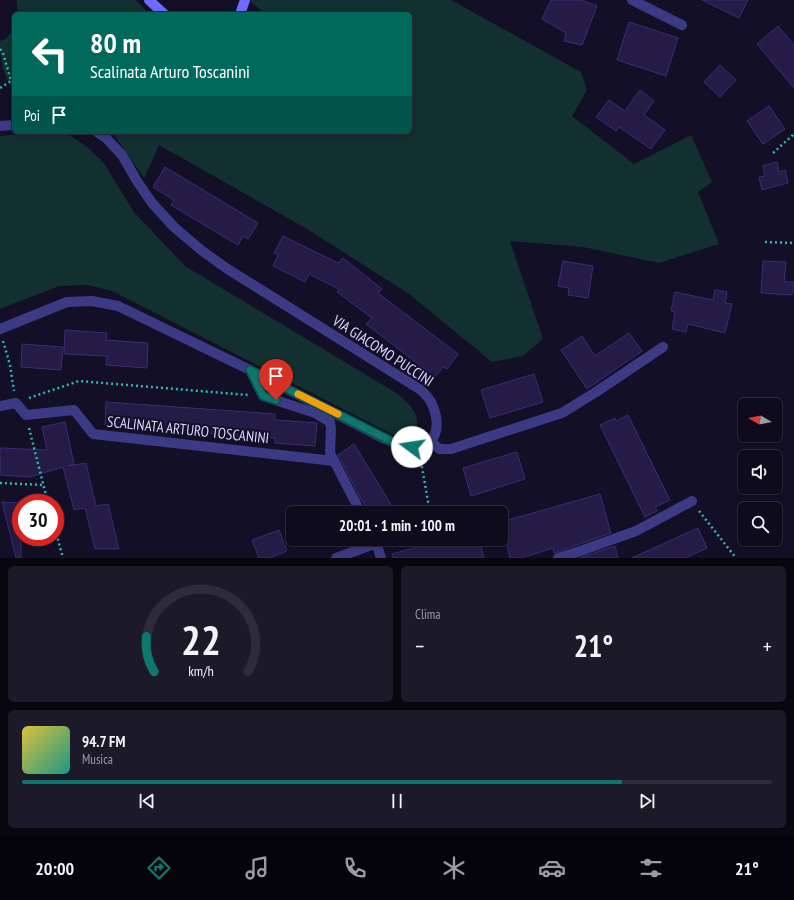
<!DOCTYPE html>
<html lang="it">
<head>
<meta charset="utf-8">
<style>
  body { margin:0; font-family:"PT Sans Narrow",sans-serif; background:#1c1929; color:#f1f3f6; height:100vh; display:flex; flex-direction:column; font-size:15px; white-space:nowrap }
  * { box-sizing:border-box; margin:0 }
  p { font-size:13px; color:#9b9ba3 }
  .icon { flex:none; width:22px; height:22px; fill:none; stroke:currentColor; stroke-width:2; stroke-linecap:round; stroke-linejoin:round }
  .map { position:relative; height:558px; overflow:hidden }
  .drawer { display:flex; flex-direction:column; gap:8px; padding:8px; background:#08060f; flex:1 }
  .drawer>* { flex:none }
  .top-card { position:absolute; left:12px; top:12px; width:400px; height:122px; border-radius:6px; box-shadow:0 2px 6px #0003,0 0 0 1px #2e2b3b; background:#00695c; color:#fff; overflow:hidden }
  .needle { width:26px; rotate:279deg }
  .tools { position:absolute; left:738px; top:398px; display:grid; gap:8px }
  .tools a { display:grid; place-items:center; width:44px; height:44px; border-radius:6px; background:#0e0b1c; box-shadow:0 2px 6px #0003,0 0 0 1px #2e2b3b; font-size:20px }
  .speed { position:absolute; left:12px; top:494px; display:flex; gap:8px; font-size:20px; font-weight:700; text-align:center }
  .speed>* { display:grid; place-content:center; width:52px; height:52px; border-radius:50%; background:#0e0b1c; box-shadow:0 2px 6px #0003,0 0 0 1px #2e2b3b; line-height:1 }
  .speed .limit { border:6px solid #d22; background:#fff; color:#111 }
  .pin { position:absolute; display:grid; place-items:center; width:34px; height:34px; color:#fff; margin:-41px -17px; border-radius:50% 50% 50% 0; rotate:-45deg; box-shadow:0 0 4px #0007 }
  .pin .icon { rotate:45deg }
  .me { position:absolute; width:44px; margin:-22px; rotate:284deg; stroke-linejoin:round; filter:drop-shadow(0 0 3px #0008) }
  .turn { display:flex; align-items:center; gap:14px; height:84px; padding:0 12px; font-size:18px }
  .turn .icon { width:52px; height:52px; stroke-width:2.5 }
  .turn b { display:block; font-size:28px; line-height:34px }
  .then { display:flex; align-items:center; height:38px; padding:0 12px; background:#0003; gap:8px; font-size:15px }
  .big { font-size:30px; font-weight:800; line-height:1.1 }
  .drawer .widget { flex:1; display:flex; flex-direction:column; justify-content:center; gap:6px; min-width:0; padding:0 14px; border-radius:6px; background:#1c1929 }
  .drawer .dial { align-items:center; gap:0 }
  .dial svg { height:104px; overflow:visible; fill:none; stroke:#2e2b3b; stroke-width:7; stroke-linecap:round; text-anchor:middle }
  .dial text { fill:#f1f3f6; stroke:none }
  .song { display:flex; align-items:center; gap:12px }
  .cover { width:48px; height:48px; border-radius:6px; background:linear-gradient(135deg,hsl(50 70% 55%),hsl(170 70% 35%)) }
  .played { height:4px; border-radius:2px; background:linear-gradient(90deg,#0f766e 80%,#2e2b3b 80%) }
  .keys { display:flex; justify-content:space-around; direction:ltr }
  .heat { display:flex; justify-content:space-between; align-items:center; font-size:22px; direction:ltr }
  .drawer .tiles { flex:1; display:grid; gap:8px; grid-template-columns:1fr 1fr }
  .widget:last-child { grid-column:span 2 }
  .trip { position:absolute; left:286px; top:506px; width:222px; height:40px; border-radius:6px; background:#0e0b1c; box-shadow:0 2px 6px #0003,0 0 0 1px #2e2b3b; font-weight:800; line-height:40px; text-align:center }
  .menu { display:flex; height:64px; justify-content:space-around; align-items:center; background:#06040b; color:#9b9ba3 }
  .menu .icon { width:28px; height:28px }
  .menu .current { color:#0f766e }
  .menu b { font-size:18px; color:#f1f3f6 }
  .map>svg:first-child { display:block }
</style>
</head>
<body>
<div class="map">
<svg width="794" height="558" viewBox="0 0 794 558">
  <rect width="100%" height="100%" fill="#130f26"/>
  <!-- green -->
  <g fill="#12302f">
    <polygon points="16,0 135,0 150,14 18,14 17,2"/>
    <polygon points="251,0 451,0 581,72 587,90 572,116 634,164 691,135 712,182 698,192 719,244 659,263 583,247 510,241 543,339 523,356 492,362 409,294 307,229 159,145 144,178 112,132 377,132 382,133 385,132 410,132 410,14 266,14 251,2"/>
    <path d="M14 26V90C2 76 0 59 0 41 8 39 11 33 14 26Z"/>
    <path d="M37 132 68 134 86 146 103 162 134 212 185 266 393 391C402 397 410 404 415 413 417 417 417 421 417 425 415 442 395 435 386 431L114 292 89 285 59 286 0 309V136Z"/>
  </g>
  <!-- building -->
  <g fill="#241b47" stroke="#3b2d73">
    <polygon points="551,0 581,0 597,6 582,45 564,41 566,33 542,19"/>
    <polygon points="702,0 748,0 739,18"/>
    <polygon points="629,22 678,38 666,76 617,60"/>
    <polygon points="778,26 794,45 794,88 757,44"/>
    <polygon points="720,65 736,80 720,97 704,82"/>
    <polygon points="640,90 654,101 644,115 665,130 651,149 619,127 616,131 596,117 609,100 625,111"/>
    <polygon points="769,106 785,129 763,144 747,121"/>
    <polygon points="777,162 779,172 785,170 788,183 762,190 759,177 765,176 763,166"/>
    <polygon points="165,167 258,223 248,239 243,236 238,245 171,205 174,200 153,187"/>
    <polygon points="283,236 338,263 343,258 382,289 378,293 458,354 447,369 443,367 435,377 366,324 372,318 337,292 339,289 309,274 305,282 273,266 278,255 274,253"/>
    <polygon points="563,261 593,266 588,298 568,295 569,288 558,286"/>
    <polygon points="763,261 786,262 784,282 794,282 792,295 761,293"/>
    <polygon points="715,290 727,292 725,303 732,304 725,333 688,324 686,332 672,329 675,312 671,311 675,292 713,300"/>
    <polygon points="65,330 107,333 106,340 148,343 147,368 106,365 107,356 64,354"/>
    <polygon points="629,333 642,351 587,389 561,350 582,336 595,356"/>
    <polygon points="22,344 63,347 61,370 21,367"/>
    <polygon points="534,374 543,402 490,418 481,390"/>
    <polygon points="106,402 275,414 275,420 317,423 315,446 275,443 275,438 105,426"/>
    <polygon points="628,415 670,500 655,507 657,511 645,517 600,425 615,418 616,421"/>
    <polygon points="65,422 74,464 68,466 86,463 96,506 108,504 119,549 95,549 85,508 74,510 63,467 30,477 0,475 0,448 47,450 42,427"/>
    <polygon points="354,444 376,480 396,513 370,513 361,499 338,455"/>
    <polygon points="517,452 525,479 471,496 463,468"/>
    <polygon points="600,494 611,533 554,553 553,548 521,558 510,558 501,522"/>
    <polygon points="2,502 21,503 21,558 16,558"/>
    <polygon points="698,528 707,548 685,558 632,558"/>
    <polygon points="279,530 287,551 270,558 259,558 252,540"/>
    <polygon points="446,539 479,539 484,558 393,558 392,554"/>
    <polygon points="615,546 618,558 579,558"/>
  </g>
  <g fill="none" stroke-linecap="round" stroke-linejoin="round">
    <!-- path -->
    <g stroke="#2fb8b0" stroke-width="2.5" stroke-dasharray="2 3" stroke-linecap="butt">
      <polyline points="0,49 3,53 11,81 0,88"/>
      <polyline points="773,153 794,134"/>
      <polyline points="765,242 794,243"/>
      <polyline points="3,341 10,365 14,391"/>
      <polyline points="29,398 79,381 248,395"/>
      <polyline points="29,428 48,503"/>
      <polyline points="426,457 422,467 430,513"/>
      <polyline points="0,483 44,485"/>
      <polyline points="699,511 736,558"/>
      <polyline points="55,529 63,558"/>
    </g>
    <!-- street -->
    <g stroke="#3d3a85" stroke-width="10">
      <polyline points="632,0 682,25"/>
      <polyline points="0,126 14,125"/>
      <path d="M0 329 67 302 92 301 118 306 250 370 385 439C391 441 396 444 402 446 435 454 444 428 431 402 429 398 425 394 421 390L226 268 201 250 174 227 152 203 137 181 122 155 106 138 97 132"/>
      <polyline points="250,370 263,396 315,413 330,422 331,429 330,453 361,513"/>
      <polyline points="0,406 16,403 26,415 74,410 93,434 334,461"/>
      <polyline points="432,442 439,449 451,449 562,413 596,392 663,347"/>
      <polyline points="375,539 381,558"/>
      <polyline points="336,558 377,543"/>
      <polyline points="558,558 583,550 636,531 692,501"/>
    </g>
    <!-- secondary -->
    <g stroke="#6f6bff" stroke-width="10">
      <polyline points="149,0 164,14"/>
      <polyline points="240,14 245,0"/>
    </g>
  </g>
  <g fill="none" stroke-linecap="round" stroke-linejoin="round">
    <defs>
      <polyline id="route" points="276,400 263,396 250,370 385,438 402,446 412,447"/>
    </defs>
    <!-- route casing -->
    <use href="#route" stroke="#0a4d48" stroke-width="10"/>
    <!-- route -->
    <use href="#route" stroke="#0f766e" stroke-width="7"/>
    <!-- slow -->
    <polyline stroke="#f59e0b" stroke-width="7" points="298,394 338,414"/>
  </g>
  <g text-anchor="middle" stroke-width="4" stroke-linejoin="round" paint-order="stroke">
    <!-- street labels -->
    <g font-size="15" fill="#d9d4ff" stroke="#130f26">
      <text transform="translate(383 351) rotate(33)" y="5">VIA GIACOMO PUCCINI</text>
      <text transform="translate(188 430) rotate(6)" y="5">SCALINATA ARTURO TOSCANINI</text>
    </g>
  </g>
</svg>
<div class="tools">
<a><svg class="needle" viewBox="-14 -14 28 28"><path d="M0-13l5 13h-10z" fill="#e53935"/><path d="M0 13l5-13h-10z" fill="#9b9ba3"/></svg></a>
<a><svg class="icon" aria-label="sound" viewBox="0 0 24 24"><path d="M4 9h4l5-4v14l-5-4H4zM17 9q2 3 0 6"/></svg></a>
<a><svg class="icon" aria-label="search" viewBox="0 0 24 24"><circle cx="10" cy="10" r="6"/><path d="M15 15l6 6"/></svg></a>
</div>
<div class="speed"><div class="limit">30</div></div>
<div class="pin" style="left:276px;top:400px;background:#d93025"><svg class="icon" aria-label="arrive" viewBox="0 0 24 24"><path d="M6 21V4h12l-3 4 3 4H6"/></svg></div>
<svg class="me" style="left:412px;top:447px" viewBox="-20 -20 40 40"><circle r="19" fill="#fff"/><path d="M0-13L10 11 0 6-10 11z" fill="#0f766e"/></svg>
<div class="trip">20:01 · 1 min · 100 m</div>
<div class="top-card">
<div class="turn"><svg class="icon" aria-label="left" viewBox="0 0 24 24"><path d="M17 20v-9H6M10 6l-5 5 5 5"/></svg><div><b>80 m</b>Scalinata Arturo Toscanini</div></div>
<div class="then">Poi<svg class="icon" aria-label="arrive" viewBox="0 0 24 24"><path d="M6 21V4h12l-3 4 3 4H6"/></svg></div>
</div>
</div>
<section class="drawer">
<div class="tiles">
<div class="widget dial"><svg viewBox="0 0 100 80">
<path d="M14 69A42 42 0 1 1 86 69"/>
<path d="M14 69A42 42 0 0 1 8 42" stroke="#0f766e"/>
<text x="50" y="56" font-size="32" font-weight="700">22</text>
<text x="50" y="72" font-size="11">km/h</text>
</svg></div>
<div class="widget"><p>Clima</p>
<div class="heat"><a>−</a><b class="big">21°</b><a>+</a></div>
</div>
<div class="widget">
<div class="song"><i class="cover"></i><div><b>94.7 FM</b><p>Musica</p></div></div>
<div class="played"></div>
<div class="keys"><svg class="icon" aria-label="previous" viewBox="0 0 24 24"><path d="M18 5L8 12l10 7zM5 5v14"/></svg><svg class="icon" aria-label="pause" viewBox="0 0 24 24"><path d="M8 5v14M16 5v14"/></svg><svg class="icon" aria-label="next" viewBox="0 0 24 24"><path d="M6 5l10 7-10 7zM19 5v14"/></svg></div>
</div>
</div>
</section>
<nav class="menu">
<b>20:00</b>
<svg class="icon current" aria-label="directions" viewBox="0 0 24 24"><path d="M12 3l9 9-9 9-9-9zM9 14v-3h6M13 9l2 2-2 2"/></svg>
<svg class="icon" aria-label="music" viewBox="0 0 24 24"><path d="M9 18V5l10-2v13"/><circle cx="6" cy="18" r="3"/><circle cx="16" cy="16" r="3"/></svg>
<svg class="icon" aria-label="phone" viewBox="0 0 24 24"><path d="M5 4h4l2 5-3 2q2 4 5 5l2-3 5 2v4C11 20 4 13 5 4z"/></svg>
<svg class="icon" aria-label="climate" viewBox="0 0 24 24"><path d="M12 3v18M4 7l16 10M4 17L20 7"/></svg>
<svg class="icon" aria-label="car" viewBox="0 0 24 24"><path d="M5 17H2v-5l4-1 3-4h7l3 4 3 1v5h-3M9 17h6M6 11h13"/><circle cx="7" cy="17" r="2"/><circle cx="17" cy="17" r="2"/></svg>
<svg class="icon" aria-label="filters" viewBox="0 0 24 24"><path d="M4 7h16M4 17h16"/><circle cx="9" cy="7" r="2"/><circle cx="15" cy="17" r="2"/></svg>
<b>21°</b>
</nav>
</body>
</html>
